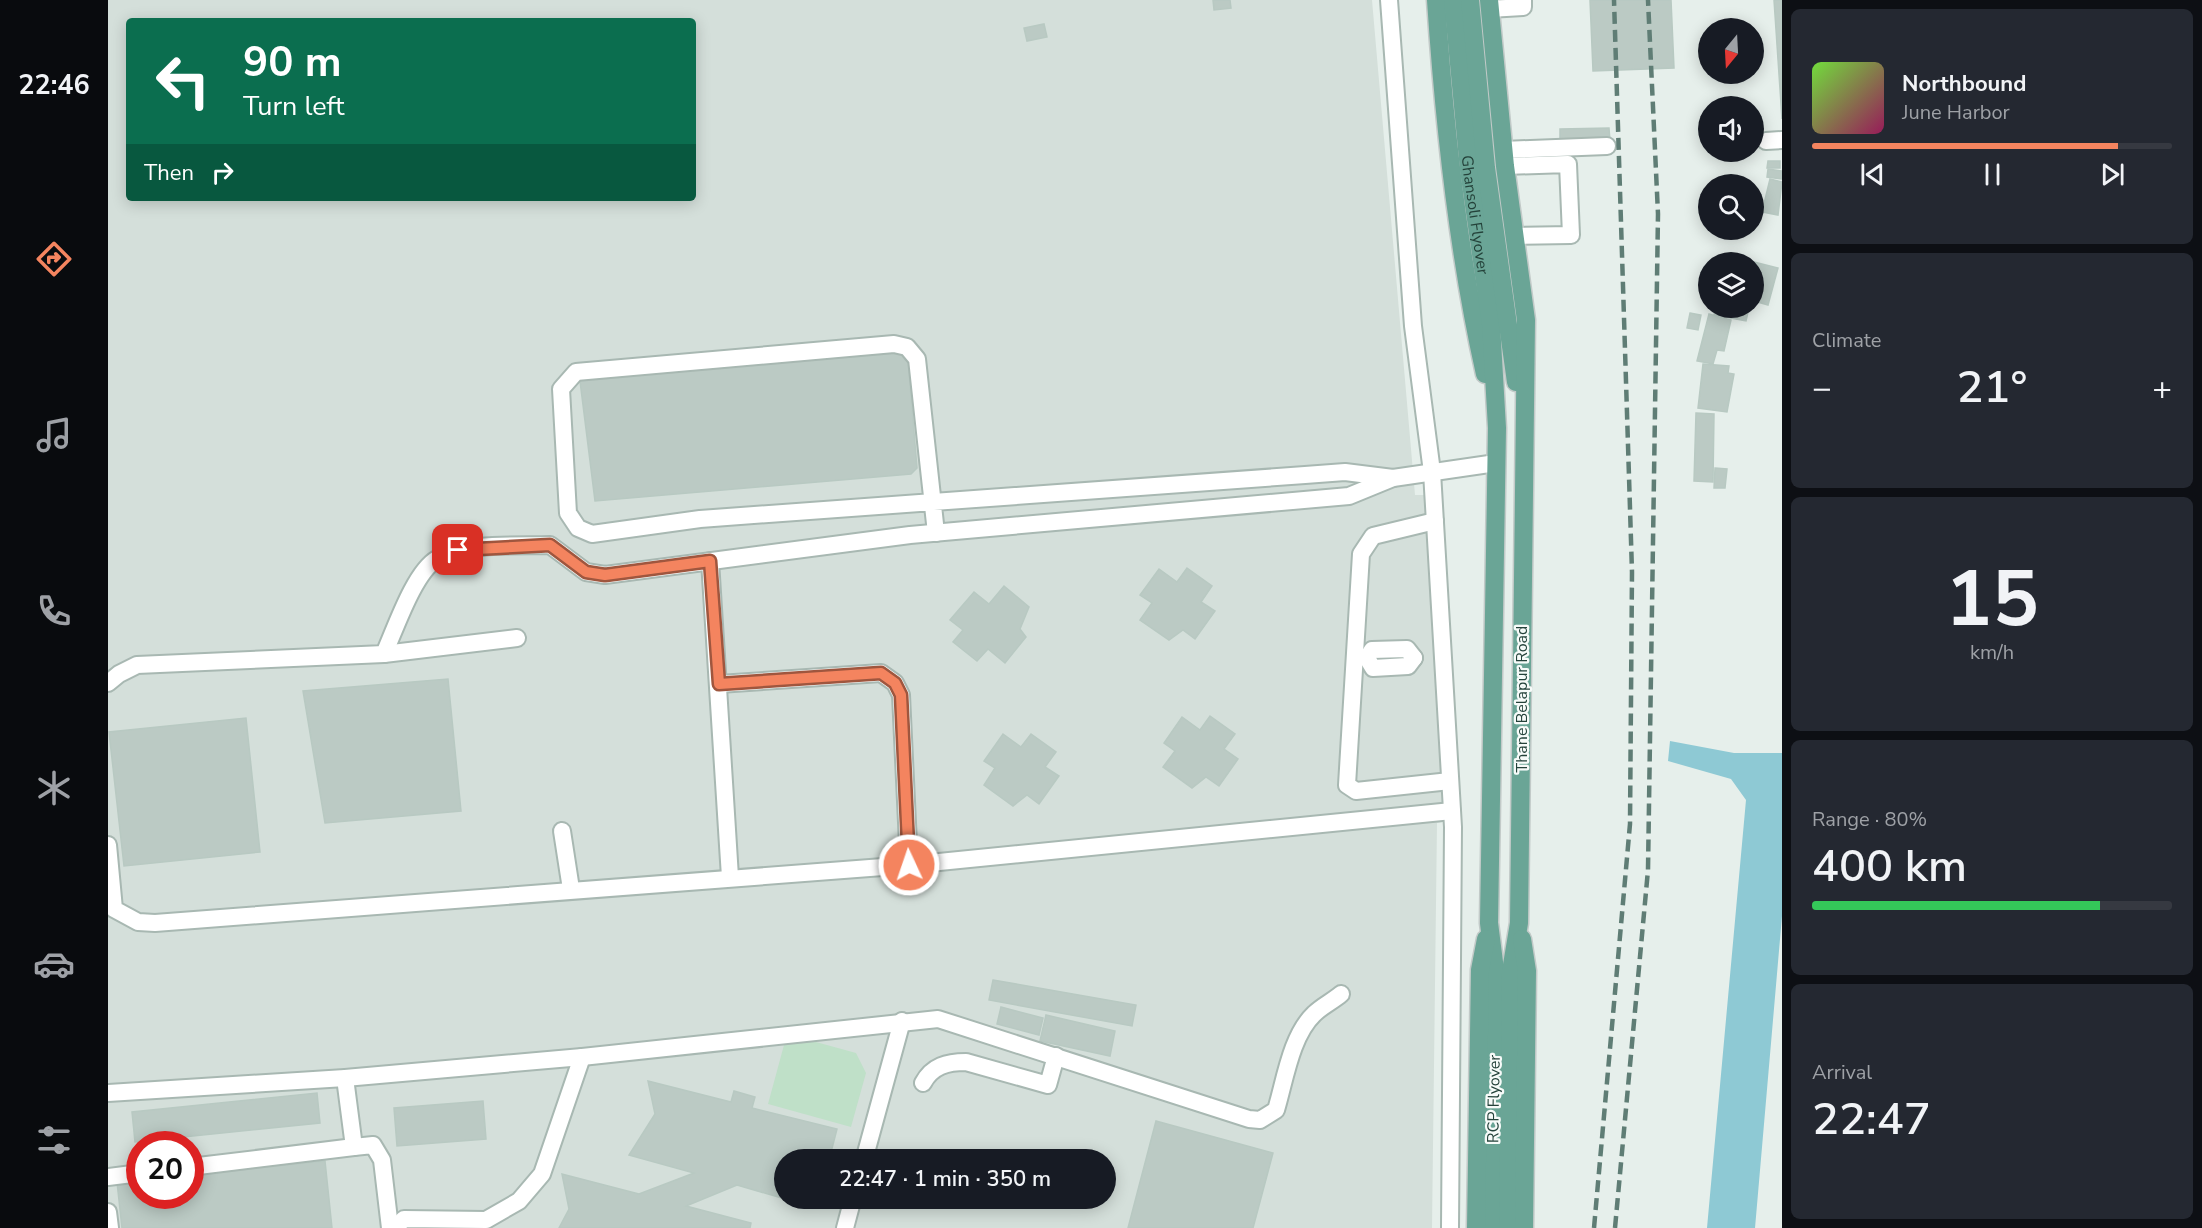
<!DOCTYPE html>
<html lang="en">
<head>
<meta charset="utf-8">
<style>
  body { margin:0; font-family:"Nunito Sans",sans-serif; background:#242831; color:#f1f3f6; height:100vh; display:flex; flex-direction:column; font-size:22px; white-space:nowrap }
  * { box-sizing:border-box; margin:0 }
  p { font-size:20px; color:#9ea1a6 }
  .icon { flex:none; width:33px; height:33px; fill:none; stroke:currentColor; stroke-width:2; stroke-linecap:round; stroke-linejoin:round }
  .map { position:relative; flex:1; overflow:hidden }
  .side { display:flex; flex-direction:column; gap:9px; padding:9px; background:#0d0f14; width:420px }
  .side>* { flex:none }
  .banner { position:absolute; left:18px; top:18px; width:570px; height:183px; border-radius:6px; box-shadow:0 3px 15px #0003; background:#0b6e4f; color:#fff; overflow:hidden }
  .needle { width:39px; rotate:198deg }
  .tools { position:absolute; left:1590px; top:18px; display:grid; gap:12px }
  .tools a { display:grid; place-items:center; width:66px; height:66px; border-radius:50%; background:#171b24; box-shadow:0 3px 15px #0003; font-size:30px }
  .speed { position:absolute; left:18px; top:1131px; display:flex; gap:12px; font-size:30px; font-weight:700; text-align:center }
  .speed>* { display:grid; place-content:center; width:78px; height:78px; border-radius:50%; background:#171b24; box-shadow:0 3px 15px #0003; line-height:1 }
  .speed .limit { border:9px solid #d22; background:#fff; color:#111 }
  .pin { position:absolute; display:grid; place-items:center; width:51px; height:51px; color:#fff; margin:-26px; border-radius:12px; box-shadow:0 3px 9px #0006 }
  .me { position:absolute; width:66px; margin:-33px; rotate:357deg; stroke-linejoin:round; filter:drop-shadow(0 0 4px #0008) }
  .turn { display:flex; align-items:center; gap:21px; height:126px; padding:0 18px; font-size:27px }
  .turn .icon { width:78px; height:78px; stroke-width:2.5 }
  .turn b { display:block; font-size:42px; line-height:51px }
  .then { display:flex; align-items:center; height:57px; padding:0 18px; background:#0003; gap:12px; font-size:22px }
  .big { font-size:45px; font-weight:600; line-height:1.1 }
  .side .widget { flex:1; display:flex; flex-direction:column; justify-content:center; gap:9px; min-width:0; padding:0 21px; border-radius:9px; background:#242831 }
  .side .dial { align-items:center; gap:0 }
  .dial b { font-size:78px; line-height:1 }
  .song { display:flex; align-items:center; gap:18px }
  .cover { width:72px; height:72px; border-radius:9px; background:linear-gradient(135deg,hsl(100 70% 55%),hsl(330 70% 35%)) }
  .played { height:6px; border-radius:3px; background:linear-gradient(90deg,#f4845f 85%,#363941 85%) }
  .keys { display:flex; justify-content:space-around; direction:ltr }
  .heat { display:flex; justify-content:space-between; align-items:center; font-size:33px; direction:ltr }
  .charge { height:9px; border-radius:4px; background:linear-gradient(90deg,#34c759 80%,#363941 0) }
  .trip { position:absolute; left:666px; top:1149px; width:342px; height:60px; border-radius:30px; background:#171b24; box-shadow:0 3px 15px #0003; font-weight:600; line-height:60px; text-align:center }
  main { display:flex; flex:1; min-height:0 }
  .dock { display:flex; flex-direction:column; width:108px; justify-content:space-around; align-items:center; background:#090b0e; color:#9ea1a6 }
  .dock .icon { width:42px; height:42px }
  .dock .on { color:#f4845f }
  .dock b { font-size:27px; color:#f1f3f6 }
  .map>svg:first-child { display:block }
</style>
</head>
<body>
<main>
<nav class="dock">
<b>22:46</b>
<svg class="icon on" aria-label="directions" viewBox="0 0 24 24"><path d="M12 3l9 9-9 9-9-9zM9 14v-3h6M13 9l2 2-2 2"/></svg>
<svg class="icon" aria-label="music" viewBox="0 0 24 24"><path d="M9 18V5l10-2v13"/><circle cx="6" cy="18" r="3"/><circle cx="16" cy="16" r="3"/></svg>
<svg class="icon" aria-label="phone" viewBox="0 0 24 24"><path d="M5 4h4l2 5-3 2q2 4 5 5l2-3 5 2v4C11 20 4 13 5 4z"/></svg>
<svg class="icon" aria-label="climate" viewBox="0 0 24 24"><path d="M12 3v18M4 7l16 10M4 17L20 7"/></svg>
<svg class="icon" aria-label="car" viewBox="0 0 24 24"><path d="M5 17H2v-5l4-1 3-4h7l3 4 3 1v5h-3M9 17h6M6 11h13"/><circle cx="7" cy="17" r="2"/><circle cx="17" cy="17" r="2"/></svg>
<svg class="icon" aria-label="filters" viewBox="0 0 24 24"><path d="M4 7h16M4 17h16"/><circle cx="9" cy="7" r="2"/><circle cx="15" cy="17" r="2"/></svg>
</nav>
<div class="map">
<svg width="1674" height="1228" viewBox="0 0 1674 1228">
  <rect width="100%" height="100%" fill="#e6efeb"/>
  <!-- built -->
  <path fill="#d4dfda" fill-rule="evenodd" d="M0 0H1264L1307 495H1316L1328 662 1335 822 1329 823 1324 1228H0ZM21 21H585V198H21ZM32 1144H82V1196H32ZM676 1160H998V1198H676Z"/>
  <!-- green -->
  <polygon fill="#bfe0c8" points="679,1034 748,1053 758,1073 743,1127 660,1104"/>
  <!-- water -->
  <polygon fill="#8ec9d4" points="1562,741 1626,753 1674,753 1674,916 1647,1228 1599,1228 1638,800 1623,779 1560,761"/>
  <!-- building -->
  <g fill="#bbcac4" stroke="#b8c9c2" stroke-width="1.5">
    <polygon points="1105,0 1122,0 1123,8 1106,10"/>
    <polygon points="1482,0 1563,0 1566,68 1485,71"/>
    <polygon points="1666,0 1674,0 1674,119"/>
    <polygon points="936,24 939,37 919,41 916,28"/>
    <polygon points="1501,128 1502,141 1452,143 1452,129"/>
    <polygon points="1660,161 1672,161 1672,168 1659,168"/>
    <polygon points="1660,169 1674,171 1674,179 1659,177"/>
    <polygon points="1662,179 1674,182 1670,215 1654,212"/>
    <polygon points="1646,262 1670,268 1660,305 1646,301"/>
    <polygon points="1608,308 1641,308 1638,321 1606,315"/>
    <polygon points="1582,313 1593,315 1590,330 1579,328"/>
    <polygon points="1601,314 1623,320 1616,351 1609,350 1605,364 1589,361"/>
    <polygon points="792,353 800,360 809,468 803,474 487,501 472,381 476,377"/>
    <polygon points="1595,364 1621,366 1620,373 1626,374 1619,412 1590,408"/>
    <polygon points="1588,413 1606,414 1605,482 1586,481"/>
    <polygon points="1607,468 1619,469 1617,488 1606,488"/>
    <polygon points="1079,568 1104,586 1093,602 1107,611 1087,639 1075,630 1061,640 1032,620 1044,603 1032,595 1051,569 1069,582"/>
    <polygon points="896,586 921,607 912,629 918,637 897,663 880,649 869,661 845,642 855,630 842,620 866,592 881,604"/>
    <polygon points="340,679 353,811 217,823 195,691"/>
    <polygon points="1102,716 1127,734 1116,749 1130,759 1111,786 1098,777 1084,788 1055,767 1067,751 1056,743 1074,717 1092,730"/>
    <polygon points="138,718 152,852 16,866 1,732"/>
    <polygon points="895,734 913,747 923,734 948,752 937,767 951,776 931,804 919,795 905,806 876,785 887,768 876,761"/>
    <polygon points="885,980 1028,1005 1024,1026 881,1000"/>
    <polygon points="893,1007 935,1018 931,1035 889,1024"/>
    <polygon points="938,1015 1007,1031 1002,1056 932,1041"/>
    <polygon points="540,1081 623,1102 626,1091 647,1097 644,1108 729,1129 721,1160 676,1160 676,1198 711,1198 708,1208 629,1185 578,1206 643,1223 642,1228 451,1228 461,1209 454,1174 531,1194 586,1173 521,1155 547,1114"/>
    <polygon points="209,1093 212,1123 27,1142 24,1112"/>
    <polygon points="375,1101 378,1139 289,1146 286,1108"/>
    <polygon points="1048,1121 1165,1153 1145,1228 1020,1228"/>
    <polygon points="217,1161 224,1228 14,1228 9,1182 32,1180 32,1196 82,1196 82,1175"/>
  </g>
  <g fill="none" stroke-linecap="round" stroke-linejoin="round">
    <defs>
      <g id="minor">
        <polyline points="1281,0 1305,326 1324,472 1345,827 1342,1228"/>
        <polyline points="1381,9 1415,7 1415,0"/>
        <polyline points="1658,141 1674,140"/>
        <polyline points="1395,150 1499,146"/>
        <polyline points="1397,166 1460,164 1463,235 1407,236"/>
        <polyline points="1327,521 1265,536 1253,554 1239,785 1248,791 1342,781"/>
        <polyline points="828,533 809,359 799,347 786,344 468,372 453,389 460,513 470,528 484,534 592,519 1197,475 1237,472 1285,478"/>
        <polyline points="602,561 622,877"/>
        <polyline points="276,654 409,638"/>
        <polyline points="1259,658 1265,668 1300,666 1306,658"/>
        <polyline points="1259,658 1264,650 1299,649 1306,658"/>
        <path d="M0 683 11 674 29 665 276 654C287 630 306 572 329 559 356 542 409 546 442 545L478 572 497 575 802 535 1241 496 1285 478 1388 463"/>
        <polyline points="611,684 773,673 787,683 793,695 801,865"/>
        <polyline points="454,831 463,889"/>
        <polyline points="0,845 6,909 30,922 47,923 801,865 1344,811"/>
        <polyline points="237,1078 246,1147 265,1145 274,1160 282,1228"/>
        <path d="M815 1083C824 1066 839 1062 858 1062L940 1085 948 1056"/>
        <path d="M0 1093 237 1078 474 1057 830 1019 1141 1119 1152 1120 1168 1110C1177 1080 1183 1036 1206 1014 1214 1006 1225 1001 1233 994"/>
        <polyline points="756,1160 794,1021"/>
        <polyline points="82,1167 246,1147"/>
        <polyline points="0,1177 32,1173"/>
        <polyline points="0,1212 2,1228"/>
        <polyline points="287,1228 296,1219 378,1220 411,1201 434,1174 474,1057"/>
        <polyline points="737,1228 745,1198"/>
      </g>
      <g id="major">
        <path d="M1328 0C1336 122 1350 254 1377 374"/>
        <path id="s1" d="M1345 0 1361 170 1383 324 1389 428 1381 923 1387 970 1383 1228"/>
        <polyline points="1362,0 1378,168 1408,382"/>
        <polyline points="1381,0 1397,166 1418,320 1411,923 1403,971 1400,1228"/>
        <polyline points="1414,939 1419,971 1416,1228"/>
        <polyline points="1368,1228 1372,970 1378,939"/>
      </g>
    </defs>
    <!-- minor casing -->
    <use href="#minor" stroke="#a8b8b2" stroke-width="20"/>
    <!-- major casing -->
    <use href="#major" stroke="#c2cac8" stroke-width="21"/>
    <!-- minor -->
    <use href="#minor" stroke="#fff" stroke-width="16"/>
    <!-- major -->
    <use href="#major" stroke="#6aa596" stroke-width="18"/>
    <!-- rail -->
    <g stroke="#5f7d75" stroke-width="4.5" stroke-dasharray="12 6" stroke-linecap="butt">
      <polyline points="1486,1228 1522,824 1524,572 1506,0"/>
      <polyline points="1507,1228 1540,870 1550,214 1540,0"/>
    </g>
  </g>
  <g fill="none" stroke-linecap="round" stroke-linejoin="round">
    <defs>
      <polyline id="route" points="350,550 442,545 478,572 497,575 602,561 611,684 773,673 787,683 793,695 801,865"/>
    </defs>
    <!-- route casing -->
    <use href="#route" stroke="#9f563e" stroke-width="15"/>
    <!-- route -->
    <use href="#route" stroke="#f4845f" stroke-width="10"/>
  </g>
  <g text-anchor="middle" stroke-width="4.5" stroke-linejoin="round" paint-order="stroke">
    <!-- street labels -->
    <g font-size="16" fill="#24423a" stroke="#f7fbf9">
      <text dy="6" stroke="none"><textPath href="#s1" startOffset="216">Ghansoli Flyover</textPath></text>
      <text transform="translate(1413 699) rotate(-90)" y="6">Thane Belapur Road</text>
      <text transform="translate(1385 1099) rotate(-89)" y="6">RCP Flyover</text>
    </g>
  </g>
</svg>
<div class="tools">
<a><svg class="needle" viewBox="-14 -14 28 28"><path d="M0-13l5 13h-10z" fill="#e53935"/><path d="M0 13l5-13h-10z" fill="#9ea1a6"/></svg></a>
<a><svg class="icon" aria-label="sound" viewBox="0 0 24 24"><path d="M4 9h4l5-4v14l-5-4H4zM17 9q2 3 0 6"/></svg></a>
<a><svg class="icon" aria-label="search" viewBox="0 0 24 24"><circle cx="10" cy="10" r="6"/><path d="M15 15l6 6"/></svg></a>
<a><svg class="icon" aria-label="layers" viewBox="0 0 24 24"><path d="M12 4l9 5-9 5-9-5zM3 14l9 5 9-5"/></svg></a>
</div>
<div class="speed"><div class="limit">20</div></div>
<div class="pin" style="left:350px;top:550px;background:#d93025"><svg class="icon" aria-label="arrive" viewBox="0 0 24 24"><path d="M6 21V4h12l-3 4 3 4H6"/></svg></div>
<svg class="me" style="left:801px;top:865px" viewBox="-20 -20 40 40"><circle r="17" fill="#f4845f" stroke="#fff" stroke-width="3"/><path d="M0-11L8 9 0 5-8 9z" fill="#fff"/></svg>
<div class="trip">22:47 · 1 min · 350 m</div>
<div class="banner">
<div class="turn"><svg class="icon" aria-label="left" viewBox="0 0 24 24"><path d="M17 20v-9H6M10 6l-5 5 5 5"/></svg><div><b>90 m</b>Turn left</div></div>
<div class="then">Then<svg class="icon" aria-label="right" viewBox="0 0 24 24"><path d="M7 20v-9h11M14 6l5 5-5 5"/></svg></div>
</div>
</div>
<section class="side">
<div class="widget">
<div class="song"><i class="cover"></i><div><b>Northbound</b><p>June Harbor</p></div></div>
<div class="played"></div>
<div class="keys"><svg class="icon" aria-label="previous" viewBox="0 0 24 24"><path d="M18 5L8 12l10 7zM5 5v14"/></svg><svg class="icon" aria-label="pause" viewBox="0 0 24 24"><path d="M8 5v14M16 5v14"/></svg><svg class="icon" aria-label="next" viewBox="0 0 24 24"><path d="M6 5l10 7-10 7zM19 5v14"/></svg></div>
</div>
<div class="widget"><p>Climate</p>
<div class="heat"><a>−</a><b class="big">21°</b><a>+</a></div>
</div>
<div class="widget dial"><b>15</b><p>km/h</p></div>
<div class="widget"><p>Range · 80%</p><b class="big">400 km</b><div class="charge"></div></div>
<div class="widget"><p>Arrival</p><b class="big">22:47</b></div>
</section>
</main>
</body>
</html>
